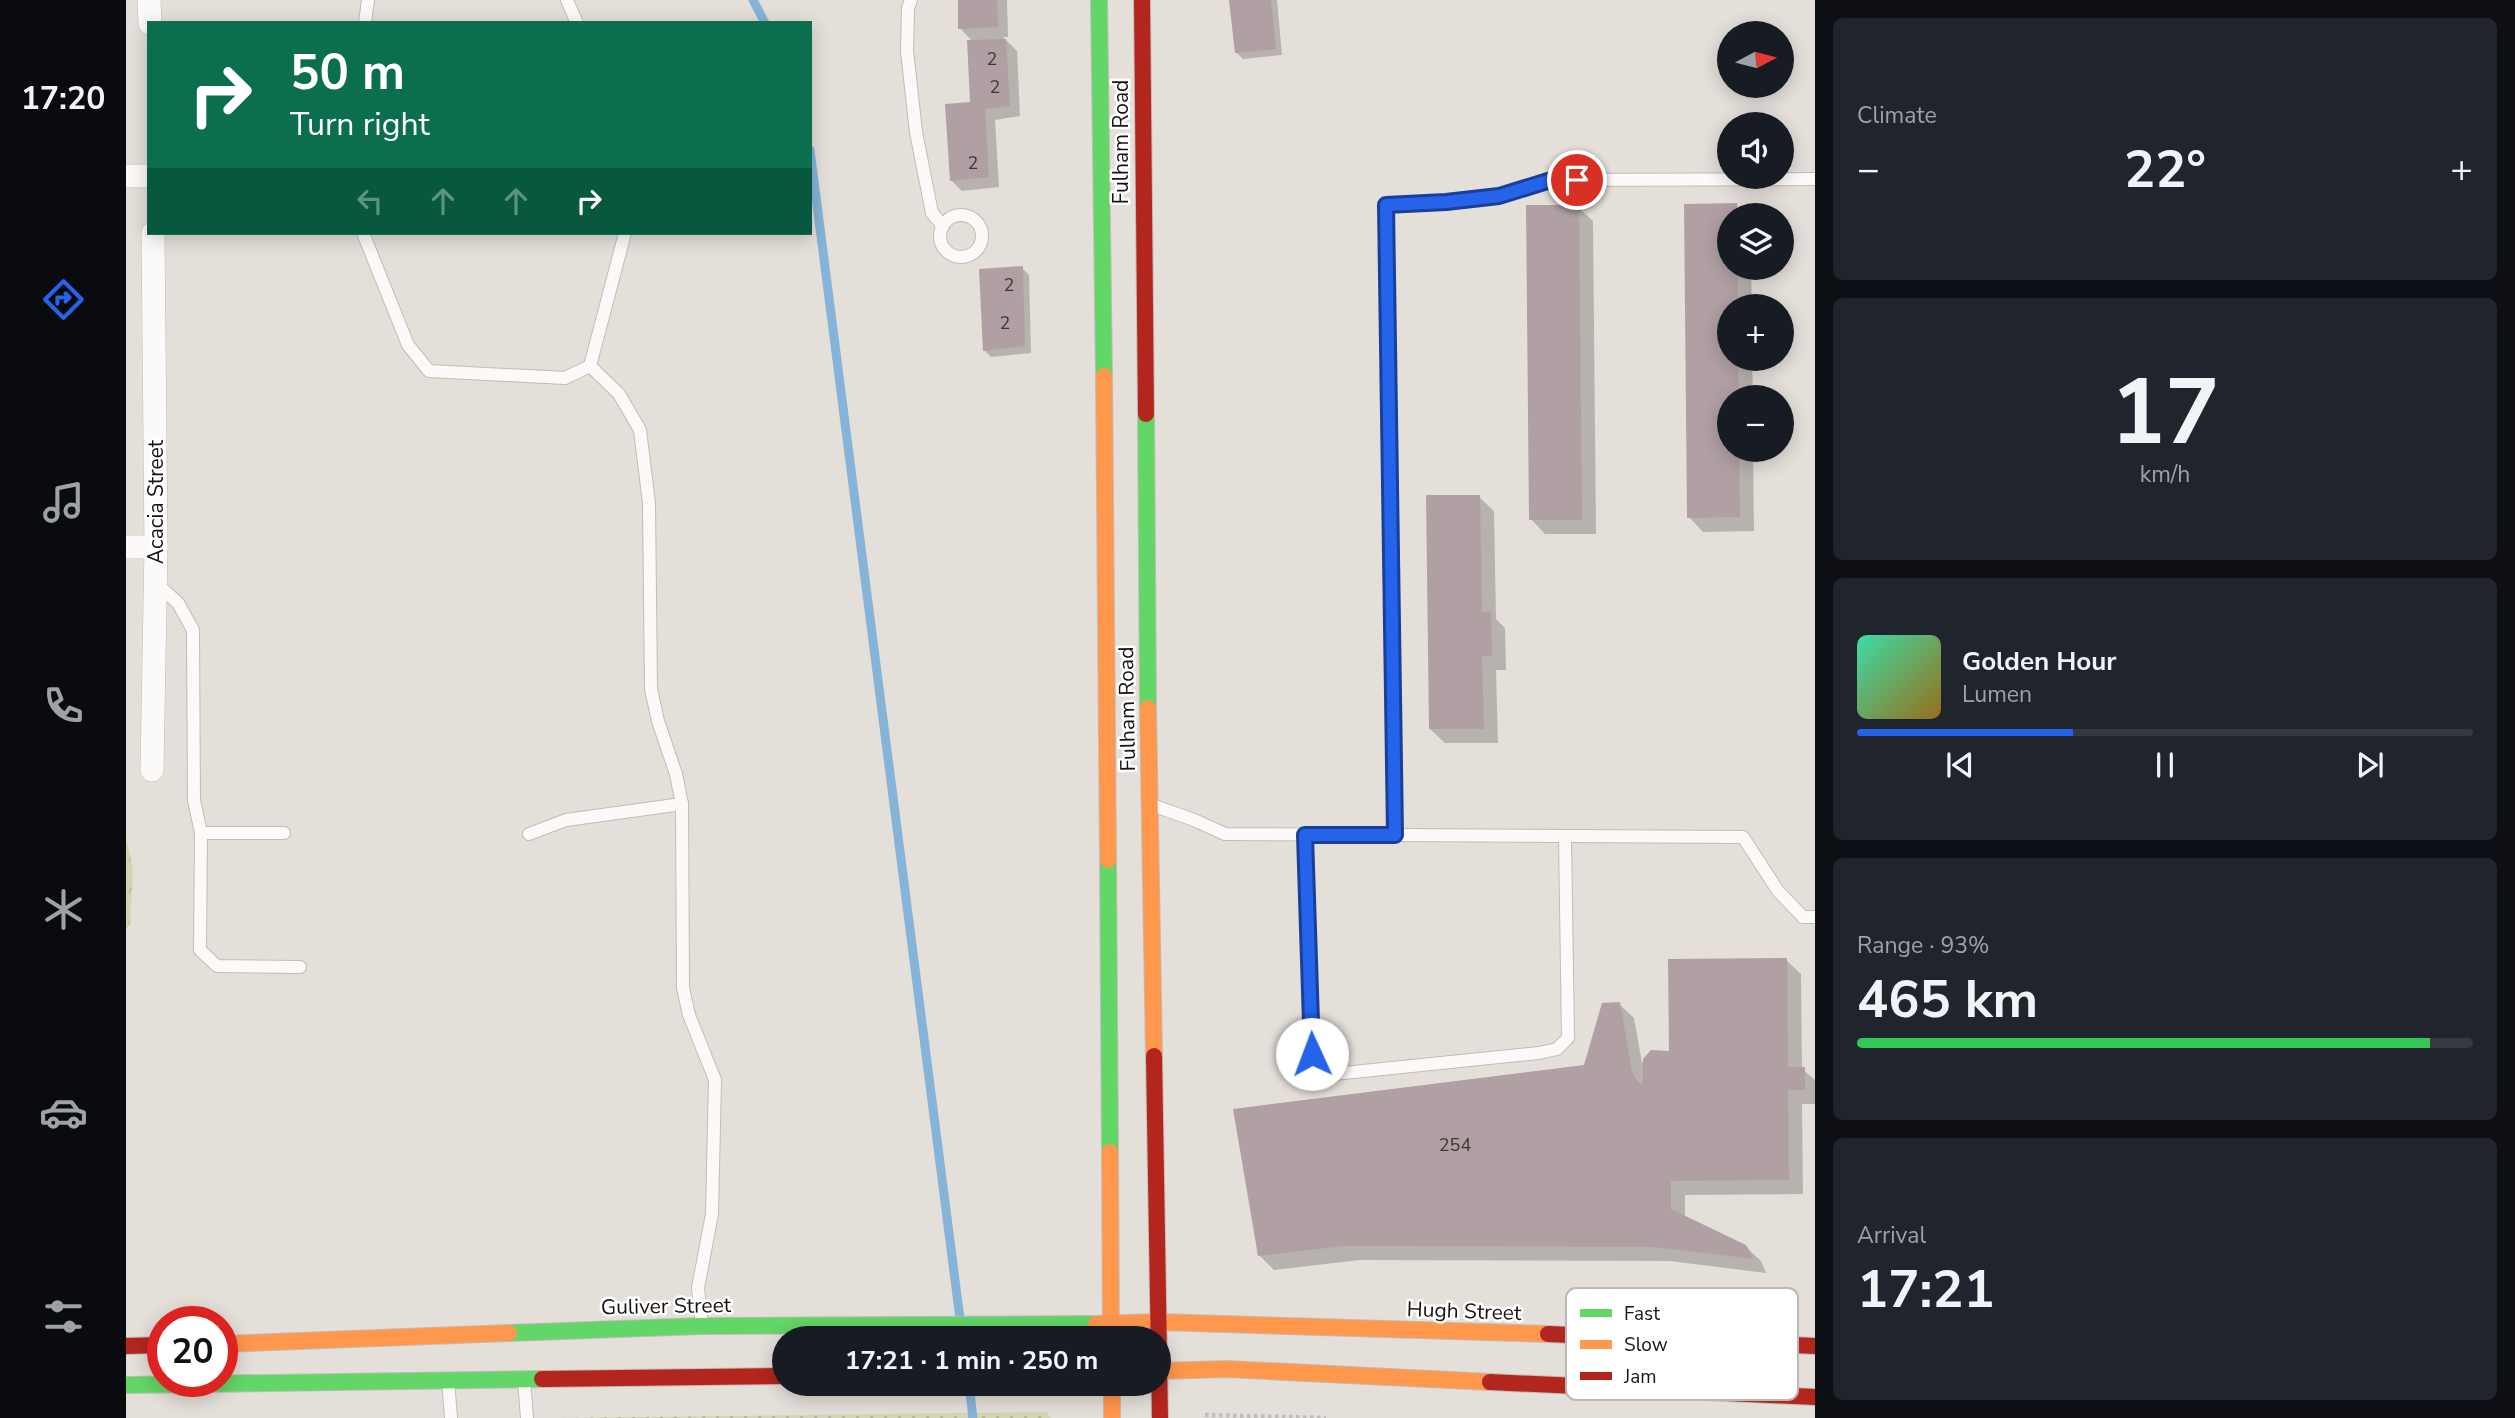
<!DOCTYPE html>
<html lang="en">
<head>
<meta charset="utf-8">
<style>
  body { margin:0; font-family:"Nunito Sans",sans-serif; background:#20242c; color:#f1f3f6; height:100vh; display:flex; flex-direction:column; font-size:26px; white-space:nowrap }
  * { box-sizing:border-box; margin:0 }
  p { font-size:23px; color:#9ea1a6 }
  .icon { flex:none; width:38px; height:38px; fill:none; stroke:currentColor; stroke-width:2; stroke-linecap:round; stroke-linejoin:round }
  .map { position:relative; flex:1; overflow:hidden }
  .side { display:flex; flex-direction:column; gap:18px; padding:18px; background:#0d0f14; width:700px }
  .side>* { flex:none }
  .guide { position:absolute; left:21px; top:21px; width:665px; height:214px; border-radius:0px; box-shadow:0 4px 18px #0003; background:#0b6e4f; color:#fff; overflow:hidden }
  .needle { width:46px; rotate:83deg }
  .fabs { position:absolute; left:1591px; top:21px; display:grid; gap:14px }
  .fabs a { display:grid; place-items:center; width:77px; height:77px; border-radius:50%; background:#171b24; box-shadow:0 4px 18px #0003; font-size:35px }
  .speed { position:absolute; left:21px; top:1306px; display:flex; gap:14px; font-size:35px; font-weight:700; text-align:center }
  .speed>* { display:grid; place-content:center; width:91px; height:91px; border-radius:50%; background:#171b24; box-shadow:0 4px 18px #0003; line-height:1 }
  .speed .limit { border:10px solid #d22; background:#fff; color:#111 }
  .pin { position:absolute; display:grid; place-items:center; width:60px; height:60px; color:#fff; margin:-30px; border:4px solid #fff; border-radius:50%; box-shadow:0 2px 7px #0007 }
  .me { position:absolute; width:77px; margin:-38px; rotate:358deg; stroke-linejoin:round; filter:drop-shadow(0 0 5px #0008) }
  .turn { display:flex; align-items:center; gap:24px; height:147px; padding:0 28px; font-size:32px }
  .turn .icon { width:91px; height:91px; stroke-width:2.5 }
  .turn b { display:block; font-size:49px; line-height:60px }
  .lanes { display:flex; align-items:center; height:66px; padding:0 28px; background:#0003; justify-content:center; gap:35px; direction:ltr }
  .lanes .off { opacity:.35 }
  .big { font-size:52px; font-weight:700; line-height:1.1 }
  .side .card { flex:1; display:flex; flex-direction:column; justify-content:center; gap:10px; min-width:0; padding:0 24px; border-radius:10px; background:#20242c }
  .side .dial { align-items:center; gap:0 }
  .dial b { font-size:91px; line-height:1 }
  .song { display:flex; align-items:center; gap:21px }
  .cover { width:84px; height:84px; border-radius:10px; background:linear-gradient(135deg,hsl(160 70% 55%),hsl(40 70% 35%)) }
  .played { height:7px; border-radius:4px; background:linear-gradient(90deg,#2563eb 35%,#363941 35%) }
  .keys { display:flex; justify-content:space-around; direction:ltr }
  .heat { display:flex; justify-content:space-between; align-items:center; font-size:38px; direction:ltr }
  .charge { height:10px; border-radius:5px; background:linear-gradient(90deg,#34c759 93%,#363941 0) }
  .trip { position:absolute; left:646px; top:1326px; width:399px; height:70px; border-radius:35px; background:#171b24; box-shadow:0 4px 18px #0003; font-weight:700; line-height:70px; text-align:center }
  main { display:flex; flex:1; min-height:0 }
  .menu { display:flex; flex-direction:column; width:126px; justify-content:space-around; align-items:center; background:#090b0e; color:#9ea1a6 }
  .menu .icon { width:49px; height:49px }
  .menu .active { color:#2563eb }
  .menu b { font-size:32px; color:#f1f3f6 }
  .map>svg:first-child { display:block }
</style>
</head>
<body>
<main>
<nav class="menu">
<b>17:20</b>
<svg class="icon active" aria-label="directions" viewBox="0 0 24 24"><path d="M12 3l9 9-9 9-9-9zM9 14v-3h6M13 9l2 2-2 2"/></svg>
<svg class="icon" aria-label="music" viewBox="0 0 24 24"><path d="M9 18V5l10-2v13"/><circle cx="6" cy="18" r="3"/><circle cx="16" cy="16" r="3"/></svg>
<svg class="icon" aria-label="phone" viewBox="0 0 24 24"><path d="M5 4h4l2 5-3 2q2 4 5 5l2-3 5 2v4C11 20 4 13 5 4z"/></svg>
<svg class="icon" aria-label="climate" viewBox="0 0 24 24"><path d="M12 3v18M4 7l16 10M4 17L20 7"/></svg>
<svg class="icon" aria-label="car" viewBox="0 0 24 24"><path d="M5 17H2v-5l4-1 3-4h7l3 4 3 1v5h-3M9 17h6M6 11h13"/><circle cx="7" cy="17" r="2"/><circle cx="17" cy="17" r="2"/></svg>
<svg class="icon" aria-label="filters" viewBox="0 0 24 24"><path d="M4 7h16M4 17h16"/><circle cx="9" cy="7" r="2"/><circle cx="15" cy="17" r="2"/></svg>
</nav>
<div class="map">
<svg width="1689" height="1418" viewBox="0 0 1689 1418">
  <defs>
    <pattern id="grass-dots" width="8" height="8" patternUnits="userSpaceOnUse" patternTransform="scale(1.75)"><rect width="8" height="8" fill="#d6d5b2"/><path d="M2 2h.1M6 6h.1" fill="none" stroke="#b7b698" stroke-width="1.8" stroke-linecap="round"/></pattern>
    <pattern id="forest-crowns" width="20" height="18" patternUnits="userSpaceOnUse" patternTransform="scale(1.75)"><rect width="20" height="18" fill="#d6d5b2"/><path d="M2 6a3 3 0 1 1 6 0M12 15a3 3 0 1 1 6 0" fill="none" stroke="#b7b698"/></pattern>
  </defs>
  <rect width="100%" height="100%" fill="#e5dfda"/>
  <!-- grass -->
  <polygon fill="url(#grass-dots)" points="920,1412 925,1418 426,1418"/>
  <!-- forest -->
  <polygon fill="url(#forest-crowns)" points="0,838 7,868 4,925 0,929"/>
  <!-- shadow -->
  <g fill="#0003">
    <polygon points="833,0 881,0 882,37 877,37 891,51 894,116 869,120 873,187 836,191 825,180 845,104 847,42 834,28"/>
    <polygon points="1104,0 1151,0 1156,55 1117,59 1110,52"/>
    <polygon points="1560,205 1610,205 1620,215 1603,215 1603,268 1625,268 1626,306 1603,306 1603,359 1626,359 1627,397 1603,397 1603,450 1627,450 1628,531 1577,532 1563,517"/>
    <polygon points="1452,207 1467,221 1470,534 1419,534 1405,519"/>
    <polygon points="896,268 903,275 905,353 865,357 858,350"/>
    <polygon points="1353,497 1368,511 1370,619 1379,628 1380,670 1370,670 1372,743 1319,743 1304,729"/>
    <polygon points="1660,960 1675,974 1676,1069 1689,1080 1689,1104 1676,1104 1677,1194 1559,1195 1559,1218 1619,1246 1635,1261 1640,1273 1544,1261 1234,1260 1148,1270 1134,1256 1459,1066 1493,1004 1508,1018 1516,1063 1525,1052 1545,1052"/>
  </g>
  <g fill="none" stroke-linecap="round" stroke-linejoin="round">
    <!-- stream -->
    <g stroke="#85b4d8" stroke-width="9">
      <polyline points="627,0 639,23"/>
      <polyline points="684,150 834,1319"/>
      <polyline points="843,1384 847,1418"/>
    </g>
  </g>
  <!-- building -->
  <g fill="#b1a0a3">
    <polygon points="832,0 871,0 872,27 832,29"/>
    <polygon points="1103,0 1145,0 1150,49 1109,53"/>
    <polygon points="880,39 884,106 859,109 863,177 824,181 819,104 844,102 841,40"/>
    <polygon points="1611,203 1611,215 1603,215 1603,268 1612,268 1612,306 1603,306 1603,359 1612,359 1613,397 1603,397 1603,450 1613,450 1614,517 1561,518 1558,204"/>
    <polygon points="1400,205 1453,205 1456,520 1403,520"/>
    <polygon points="897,266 899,346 857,351 853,269"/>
    <polygon points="1300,495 1354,495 1356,612 1365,612 1366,656 1356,656 1358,729 1303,729"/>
    <polygon points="1661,958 1662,1067 1679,1067 1679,1090 1662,1090 1663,1180 1545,1181 1545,1209 1620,1245 1628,1259 1528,1247 1218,1246 1132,1256 1107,1109 1458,1065 1476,1003 1494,1002 1506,1072 1512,1082 1517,1084 1517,1059 1525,1050 1543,1051 1542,959"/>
  </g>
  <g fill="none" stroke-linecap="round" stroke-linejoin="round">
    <defs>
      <g id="lane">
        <polyline points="441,0 451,23"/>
        <polyline points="785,0 782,8 781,51 790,132 806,213 817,226"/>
        <polyline points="239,23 242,0"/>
        <circle cx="835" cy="236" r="21"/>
        <polyline points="237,233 282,345 303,371 439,378 464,366 499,233"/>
        <polyline points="464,366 493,394 514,430 523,503 525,689 532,721 550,774 556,804 557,988 563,1015 589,1080 586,1214 572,1288 576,1326"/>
        <polyline points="30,583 52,603 67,630 68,800 75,833 74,950 91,966 174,967"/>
        <polyline points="1026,805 1068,820 1099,834 1617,837 1652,891 1677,917 1689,917"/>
        <polyline points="75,833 158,833"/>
        <polyline points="403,834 440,820 556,804"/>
        <polyline points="1179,835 1186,1053 1193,1067 1208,1074 1413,1053 1431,1049 1442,1038 1439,836"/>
        <polyline points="1269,835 1260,205 1320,202 1373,196 1425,180 1689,179"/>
        <polyline points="322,1380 325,1418"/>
        <polyline points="398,1380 401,1418"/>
      </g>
      <g id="street">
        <polyline points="23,0 24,23"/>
        <polyline points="0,176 23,176"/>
        <polyline points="0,547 30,547"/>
        <polyline points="26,770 30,547 27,233"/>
      </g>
      <g id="fast">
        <polyline points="973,0 978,376"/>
        <polyline points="1020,414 1022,708"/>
        <polyline points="982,860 984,1152"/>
        <polyline points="383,1333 576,1326 970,1324"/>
        <polyline points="0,1385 416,1379"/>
      </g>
      <g id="slow">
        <polyline points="978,376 982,860"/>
        <polyline points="1022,708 1028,1056"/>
        <polyline points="984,1152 985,1339"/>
        <polyline points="970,1324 1033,1322 1422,1334"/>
        <polyline points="96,1344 383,1333"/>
        <polyline points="1032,1371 1101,1369 1364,1382"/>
        <polyline points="986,1384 986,1418"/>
      </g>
      <g id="jam">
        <polyline points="1016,0 1020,414"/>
        <polyline points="1028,1056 1034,1418"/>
        <polyline points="1422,1334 1689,1346"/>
        <polyline points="0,1346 37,1345"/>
        <polyline points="416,1379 658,1376"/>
        <polyline points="1364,1382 1689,1397"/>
      </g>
    </defs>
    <!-- lane casing -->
    <use href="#lane" stroke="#c1bcb8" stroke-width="14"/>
    <!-- street casing -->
    <use href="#street" stroke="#c1bcb8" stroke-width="24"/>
    <!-- fast casing -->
    <use href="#fast" stroke="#c1bcb8" stroke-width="18"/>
    <!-- slow casing -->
    <use href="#slow" stroke="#c1bcb8" stroke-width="18"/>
    <!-- jam casing -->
    <use href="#jam" stroke="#c1bcb8" stroke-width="18"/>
    <!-- path -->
    <polyline stroke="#c0bebc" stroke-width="4.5" stroke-dasharray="3.5 3.5" stroke-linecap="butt" points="1079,1415 1200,1418"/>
    <!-- lane -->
    <use href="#lane" stroke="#fbfaf9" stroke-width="12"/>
    <!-- street -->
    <use href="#street" stroke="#fbfaf9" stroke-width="23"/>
    <!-- fast -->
    <use href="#fast" stroke="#63d668" stroke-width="16"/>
    <!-- slow -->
    <use href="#slow" stroke="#ff974d" stroke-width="16"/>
    <!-- jam -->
    <use href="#jam" stroke="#b3261e" stroke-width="16"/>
  </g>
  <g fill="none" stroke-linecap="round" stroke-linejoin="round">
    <defs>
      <polyline id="route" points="1186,1054 1179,835 1269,835 1260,205 1320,202 1373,196 1425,180 1451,180"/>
    </defs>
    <!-- route casing -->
    <use href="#route" stroke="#184099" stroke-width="18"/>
    <!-- route -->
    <use href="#route" stroke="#2563eb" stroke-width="12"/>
  </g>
  <g text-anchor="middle" stroke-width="5" stroke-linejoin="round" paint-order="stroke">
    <!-- number labels -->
    <g font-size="18" fill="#3e3635">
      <text x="866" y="65">2</text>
      <text x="869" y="93">2</text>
      <text x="847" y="169">2</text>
      <text x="883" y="291">2</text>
      <text x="879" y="329">2</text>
      <text x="1329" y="1151">254</text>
    </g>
    <!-- street labels -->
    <g font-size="21" fill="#171310" stroke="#fff">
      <text transform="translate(995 142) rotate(-90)" y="7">Fulham Road</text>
      <text transform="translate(30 502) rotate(-90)" y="7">Acacia Street</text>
      <text transform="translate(1001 709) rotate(-91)" y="7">Fulham Road</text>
      <text transform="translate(540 1306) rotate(-1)" y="7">Guliver Street</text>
      <text transform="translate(1338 1311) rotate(2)" y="7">Hugh Street</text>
    </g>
  </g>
  <!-- legend -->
  <rect x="1440" y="1288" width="232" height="112" rx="10" fill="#fff" stroke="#b9b8b7" stroke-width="2"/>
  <rect x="1454" y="1309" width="32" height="8" fill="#63d668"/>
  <rect x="1454" y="1340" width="32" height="9" fill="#ff974d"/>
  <rect x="1454" y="1372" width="32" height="8" fill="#b3261e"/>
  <g font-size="19" fill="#171310">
    <text x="1498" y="1320">Fast</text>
    <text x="1498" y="1351">Slow</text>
    <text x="1498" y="1383">Jam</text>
  </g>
</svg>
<div class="fabs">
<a><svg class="needle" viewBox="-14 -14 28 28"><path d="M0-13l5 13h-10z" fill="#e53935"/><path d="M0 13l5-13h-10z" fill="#9ea1a6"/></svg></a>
<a><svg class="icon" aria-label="sound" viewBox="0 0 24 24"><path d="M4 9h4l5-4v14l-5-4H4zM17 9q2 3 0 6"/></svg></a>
<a><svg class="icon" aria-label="layers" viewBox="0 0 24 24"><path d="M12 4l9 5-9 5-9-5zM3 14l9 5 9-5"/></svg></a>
<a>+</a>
<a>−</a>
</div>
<div class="speed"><div class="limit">20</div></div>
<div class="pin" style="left:1451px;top:180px;background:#d93025"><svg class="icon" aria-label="arrive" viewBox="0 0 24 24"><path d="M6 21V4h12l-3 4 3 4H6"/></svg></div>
<svg class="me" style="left:1186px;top:1054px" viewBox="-20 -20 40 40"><circle r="19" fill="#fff"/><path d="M0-13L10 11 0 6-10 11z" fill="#2563eb"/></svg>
<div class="trip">17:21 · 1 min · 250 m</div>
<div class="guide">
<div class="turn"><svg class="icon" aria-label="right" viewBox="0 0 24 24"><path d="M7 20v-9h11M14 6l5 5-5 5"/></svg><div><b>50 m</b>Turn right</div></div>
<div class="lanes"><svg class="icon off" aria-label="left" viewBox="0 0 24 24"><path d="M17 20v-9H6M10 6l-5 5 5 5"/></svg><svg class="icon off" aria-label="ahead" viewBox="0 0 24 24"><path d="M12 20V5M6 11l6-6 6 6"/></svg><svg class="icon off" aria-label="ahead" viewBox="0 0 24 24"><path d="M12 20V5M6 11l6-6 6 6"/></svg><svg class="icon" aria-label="right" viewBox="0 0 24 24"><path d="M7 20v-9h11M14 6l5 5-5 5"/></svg></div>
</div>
</div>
<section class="side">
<div class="card"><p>Climate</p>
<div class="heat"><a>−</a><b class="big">22°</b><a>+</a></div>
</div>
<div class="card dial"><b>17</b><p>km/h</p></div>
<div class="card">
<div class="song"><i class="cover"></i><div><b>Golden Hour</b><p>Lumen</p></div></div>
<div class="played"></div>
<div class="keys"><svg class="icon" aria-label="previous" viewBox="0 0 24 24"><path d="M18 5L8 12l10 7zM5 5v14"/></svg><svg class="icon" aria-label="pause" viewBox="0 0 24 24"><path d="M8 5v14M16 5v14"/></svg><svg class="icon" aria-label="next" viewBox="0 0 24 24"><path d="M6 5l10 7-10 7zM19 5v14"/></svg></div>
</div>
<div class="card"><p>Range · 93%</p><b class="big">465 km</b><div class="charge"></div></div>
<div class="card"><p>Arrival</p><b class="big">17:21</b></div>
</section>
</main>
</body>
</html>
